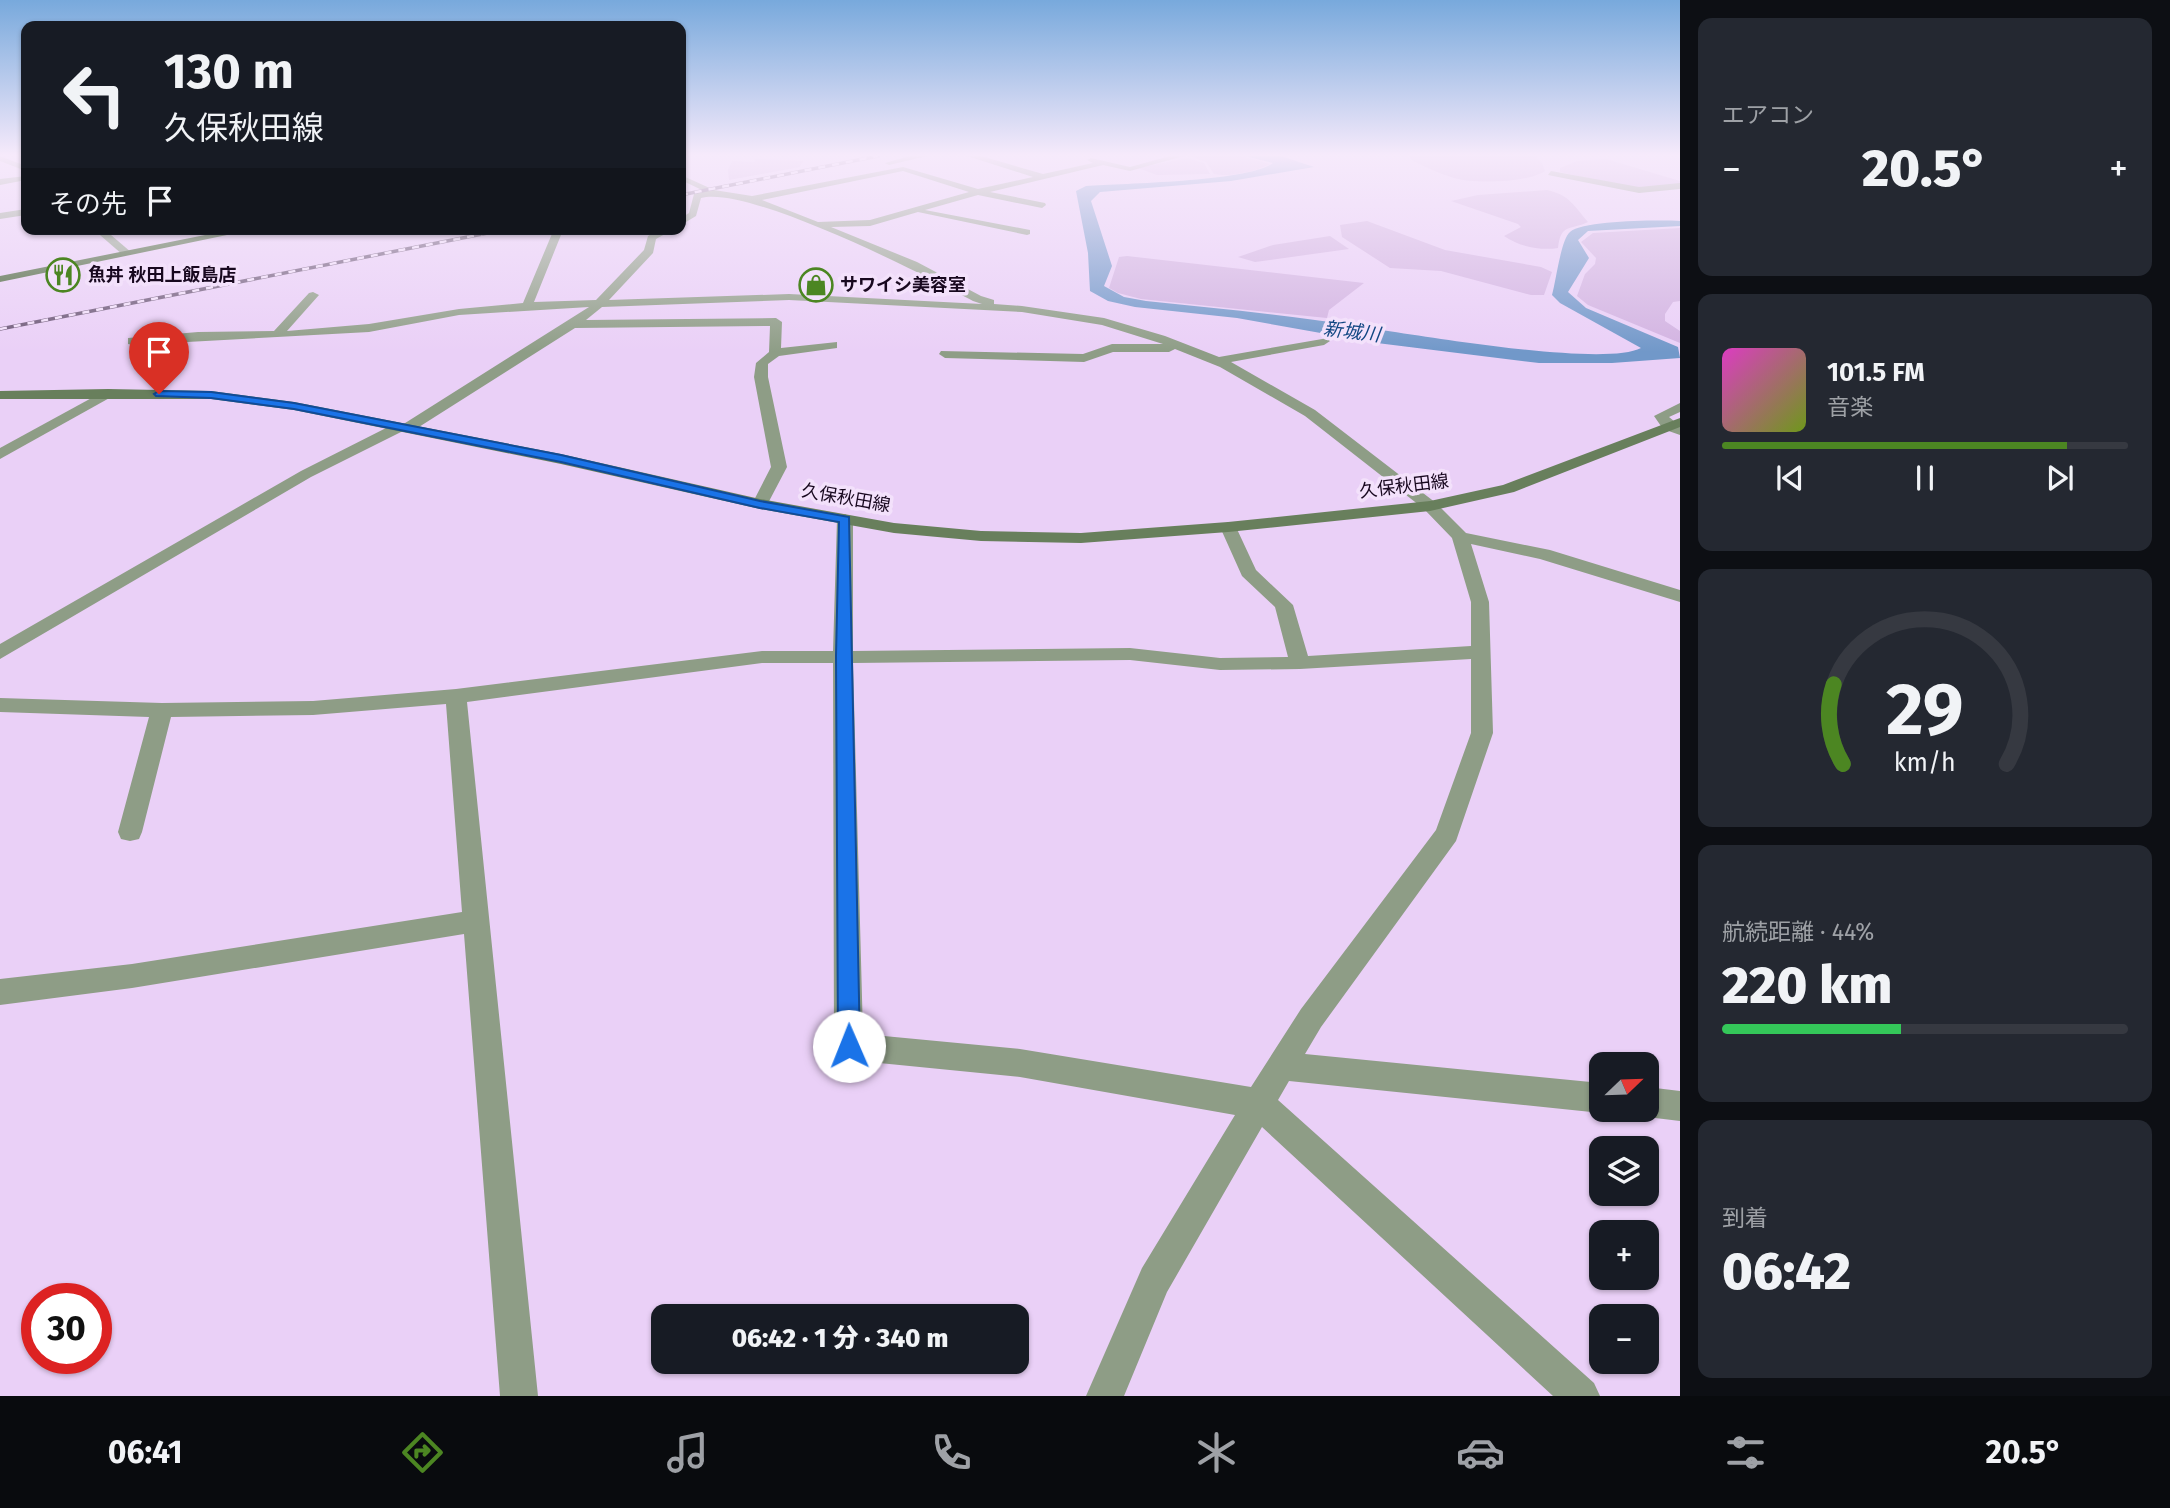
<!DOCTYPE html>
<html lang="ja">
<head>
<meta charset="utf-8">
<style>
  body { margin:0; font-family:"Fira Sans","Noto Sans JP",sans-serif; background:#242831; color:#f1f3f6; height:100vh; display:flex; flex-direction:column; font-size:26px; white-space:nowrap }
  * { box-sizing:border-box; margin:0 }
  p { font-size:23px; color:#9ea1a6 }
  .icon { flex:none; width:38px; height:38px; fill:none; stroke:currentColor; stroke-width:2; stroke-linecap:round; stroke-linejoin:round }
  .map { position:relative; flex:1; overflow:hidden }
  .panel { display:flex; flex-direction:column; gap:18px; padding:18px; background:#0d0f14; width:490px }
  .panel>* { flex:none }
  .hud { position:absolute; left:21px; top:21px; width:665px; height:214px; border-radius:14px; box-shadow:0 2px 5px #0004; background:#171b24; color:#f1f3f6; overflow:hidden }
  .needle { width:46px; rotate:67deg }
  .fabs { position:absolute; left:1589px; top:1052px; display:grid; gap:14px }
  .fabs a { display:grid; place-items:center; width:70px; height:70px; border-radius:14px; background:#171b24; box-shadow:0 2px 5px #0004; font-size:35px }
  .speed { position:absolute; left:21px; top:1283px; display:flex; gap:14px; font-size:35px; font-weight:700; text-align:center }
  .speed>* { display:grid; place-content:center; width:91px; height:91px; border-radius:50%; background:#171b24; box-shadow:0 2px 5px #0004; line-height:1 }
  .speed .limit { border:10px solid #d22; background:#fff; color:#111 }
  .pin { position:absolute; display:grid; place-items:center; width:60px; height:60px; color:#fff; margin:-72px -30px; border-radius:50% 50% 50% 0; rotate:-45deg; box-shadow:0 0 7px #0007 }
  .pin .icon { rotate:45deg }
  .me { position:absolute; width:77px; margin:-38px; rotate:359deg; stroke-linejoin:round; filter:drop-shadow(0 0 5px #0008) }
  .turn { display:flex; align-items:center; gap:24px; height:147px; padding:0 28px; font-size:32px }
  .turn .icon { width:91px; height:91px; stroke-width:2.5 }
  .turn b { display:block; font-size:49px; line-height:60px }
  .then { display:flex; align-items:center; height:66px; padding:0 28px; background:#0003; gap:14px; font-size:26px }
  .big { font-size:52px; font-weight:800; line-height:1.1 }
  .panel .widget { flex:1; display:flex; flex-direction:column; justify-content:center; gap:10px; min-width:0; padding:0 24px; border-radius:14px; background:#242831 }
  .panel .dial { align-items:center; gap:0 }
  .dial svg { height:182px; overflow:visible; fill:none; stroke:#363941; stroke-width:7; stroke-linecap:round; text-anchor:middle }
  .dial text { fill:#f1f3f6; stroke:none }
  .song { display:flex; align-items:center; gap:21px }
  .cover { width:84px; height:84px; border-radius:10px; background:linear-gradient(135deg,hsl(310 70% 55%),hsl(80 70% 35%)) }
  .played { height:7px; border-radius:4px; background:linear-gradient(90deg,#4c8622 85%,#363941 85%) }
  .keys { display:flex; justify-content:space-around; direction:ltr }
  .heat { display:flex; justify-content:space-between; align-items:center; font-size:38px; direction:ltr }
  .charge { height:10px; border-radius:5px; background:linear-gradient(90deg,#34c759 44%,#363941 0) }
  .trip { position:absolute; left:651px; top:1304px; width:378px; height:70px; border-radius:14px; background:#171b24; box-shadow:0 2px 5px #0004; font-weight:800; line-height:70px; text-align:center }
  .menu { display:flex; height:112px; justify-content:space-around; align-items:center; background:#090b0e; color:#9ea1a6 }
  .menu .icon { width:49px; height:49px }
  .menu .selected { color:#4c8622 }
  .menu b { font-size:32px; color:#f1f3f6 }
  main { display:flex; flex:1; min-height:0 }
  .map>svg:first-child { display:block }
</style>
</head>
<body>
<main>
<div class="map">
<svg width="1680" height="1396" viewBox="0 0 1680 1396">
  <rect width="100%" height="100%" fill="#ead0f7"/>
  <!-- green -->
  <g fill="#d2b3e1">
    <path d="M1190 156H1240L1270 164C1254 172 1232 177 1214 174L1206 162Z"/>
    <path d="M1409 156H1535L1542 163 1545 171C1528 183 1474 184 1454 178 1440 174 1426 167 1413 161Z"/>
    <polygon points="1188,158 1204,163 1210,174 1157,175 1138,168"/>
    <polygon points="755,159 803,161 800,167 729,180 728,170 732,161 754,162"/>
    <polygon points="1606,159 1680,181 1680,185 1636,189 1560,172 1560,168 1577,161"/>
    <path d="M1547 190C1570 195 1574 206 1588 222 1569 231 1561 223 1558 248 1540 251 1518 246 1504 236L1521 227 1518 224 1451 201 1478 195Z"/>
    <polygon points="1367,221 1445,250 1541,267 1552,272 1544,295 1531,295 1441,271 1390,268 1342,237 1340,225"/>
    <polygon points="1680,228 1680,301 1673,302 1665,314 1665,321 1680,331 1680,343 1588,305 1577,296 1585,274 1595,264 1596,258 1581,242 1593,233"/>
    <polygon points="1330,236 1349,249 1255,262 1238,257 1273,245"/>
    <polygon points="1127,256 1364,283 1329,310 1327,318 1141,299 1118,293 1109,288 1119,257"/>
  </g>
  <!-- water -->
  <path fill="#7198c9" d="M1245 156H1281L1314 167 1231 181 1100 192 1091 201 1112 266 1104 286 1124 297 1146 301C1202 307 1258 312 1315 320 1374 327 1598 370 1641 348L1560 303 1552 295C1556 281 1561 239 1570 232 1583 220 1660 220 1680 221V226L1588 231 1578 240 1589 258 1568 292 1586 308 1678 347 1680 358 1612 363H1539L1377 343 1237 318 1135 307 1108 301 1090 291 1088 253 1076 191 1086 186C1125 183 1247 182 1273 163Z"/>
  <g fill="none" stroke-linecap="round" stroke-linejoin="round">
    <!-- minor -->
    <g fill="#8e9d86" fill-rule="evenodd">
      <polygon points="0,156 26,166 26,171 0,161"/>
      <polygon points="910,156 927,156 889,165 885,163"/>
      <path d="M967 156H981L1043 174 1093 163 1087 160 1091 158 1130 167 1170 156H1184L1130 171 1103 165 990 192 1045 203 1046 205 1042 208 978 195 925 210 1030 230V234L1027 235 918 212 870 226 831 227 917 262 981 296 994 300V304L1022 306 1104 318 1165 336 1219 357 1328 338 1330 341 1324 345 1231 362 1315 410 1436 503 1466 533 1550 550 1680 590V602L1540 559 1471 544 1489 602 1493 733 1456 841 1321 1027 1305 1054 1601 1083V1110H1610L1601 1113 1289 1081 1278 1100 1594 1383 1600 1396H1553L1262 1127 1167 1292 1124 1396H1086L1142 1268 1235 1115 1020 1077 849 1060 839 1056 834 1046 833 663H762L467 702 538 1396H500L464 934 132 988 0 1005V979L132 964 462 912 446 704 313 715 171 717 142 832 139 839 130 841 121 839 118 832 149 717 0 712V698L162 703 313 701 456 689 762 651H833L837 519 845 514 853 519V651L1130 648 1220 658 1288 657 1275 607 1242 576 1220 527 1228 522 1236 527 1256 570 1293 605 1308 656 1471 646V602L1452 538 1424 509 1305 416 1220 367 1175 349 1169 352H1113L1084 362 945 358 939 354 941 351 1083 354 1112 344H1163L1102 325 1022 312 789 300 602 307 586 320 776 318 782 322 781 348 837 342V348L779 356 768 364V377L787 467 766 507 760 509 752 504 771 467 754 377 756 363 769 352 770 326 575 328 411 432H401L311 477 0 659V644L301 471 392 425H402L589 307 459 315 369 332 132 345 128 344V338L198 332 274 331 309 293 313 292 319 295 287 331 369 324 459 309 523 303 554 229 563 230 534 302 596 300 644 250 648 236 661 229H674L656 239 653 253 609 300 789 294 982 304 973 301C925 275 748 185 701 198L696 216 681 225V218L689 213 694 194 704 191 681 180V175L714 190 752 196 903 167 978 189 1033 177ZM903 171 969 192 870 220 818 222 762 200ZM1471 659V733L1436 830 1301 1009 1251 1087 1020 1049 863 1034 853 663 1130 660 1220 670 1300 669Z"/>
      <polygon points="1551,171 1639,187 1680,183 1680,189 1639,193 1548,175"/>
      <polygon points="26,176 26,180 0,185 0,179"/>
      <polygon points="26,209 26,215 0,219 0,213"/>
      <polygon points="93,229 104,229 132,253 123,255"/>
      <polygon points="108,389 113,390 113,396 0,459 0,448"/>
      <polygon points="1680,403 1680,412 1669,417 1680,426 1680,435 1663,429 1654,416"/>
      <polygon points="1647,1087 1680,1091 1680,1121 1647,1117 1636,1113 1635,1110 1647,1110"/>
    </g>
    <!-- secondary -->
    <polygon fill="#687f5c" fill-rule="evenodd" points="108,389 211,391 294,402 561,454 760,499 894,523 981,531 1081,533 1228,522 1430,501 1503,485 1680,418 1680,427 1514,492 1430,511 1228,532 1081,543 981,541 894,533 760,509 561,464 294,410 211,399 0,399 0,391"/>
    <!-- trunk -->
    <polygon fill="#426032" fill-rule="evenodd" points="235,229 256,229 0,282 0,276"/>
    <defs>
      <g id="rail">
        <polyline points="681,195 878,156"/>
        <polyline points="0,329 508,229"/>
      </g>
    </defs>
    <!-- rail casing -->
    <use href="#rail" stroke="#6c5876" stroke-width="3.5"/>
    <!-- rail -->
    <use href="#rail" stroke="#f3e1fb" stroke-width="2.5" stroke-dasharray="7" stroke-linecap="butt"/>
  </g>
  <!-- sky -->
  <linearGradient id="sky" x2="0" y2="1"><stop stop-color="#78a9dc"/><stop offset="0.44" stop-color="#f6eafb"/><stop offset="1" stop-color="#f6eafb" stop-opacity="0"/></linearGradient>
  <rect width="1680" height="352" fill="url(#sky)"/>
  <!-- route -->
  <polygon fill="#1a73e8" stroke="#114b97" stroke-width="2" points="159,391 211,392 294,403 561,455 760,501 849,517 860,1046 857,1054 849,1057 841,1054 838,1046 836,656 839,522 760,508 561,462 294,409 211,398 156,396 154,394"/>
  <!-- icons -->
  <defs>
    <symbol id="restaurant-ring" viewBox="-11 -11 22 22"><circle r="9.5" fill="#f3e1fb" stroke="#4c8622" stroke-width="1.5"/><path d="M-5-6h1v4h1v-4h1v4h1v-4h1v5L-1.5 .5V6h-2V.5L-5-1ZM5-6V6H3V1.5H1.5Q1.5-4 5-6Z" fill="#4c8622"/></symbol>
    <symbol id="shop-ring" viewBox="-11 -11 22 22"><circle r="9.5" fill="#f3e1fb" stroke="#4c8622" stroke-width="1.5"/><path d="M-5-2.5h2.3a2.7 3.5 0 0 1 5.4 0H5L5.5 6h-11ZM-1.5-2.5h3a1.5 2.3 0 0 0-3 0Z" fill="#4c8622"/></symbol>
  </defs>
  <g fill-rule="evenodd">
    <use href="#restaurant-ring" x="44" y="256" width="38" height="38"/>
    <use href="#shop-ring" x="797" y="266" width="38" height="38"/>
  </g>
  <g text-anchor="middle" stroke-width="7" stroke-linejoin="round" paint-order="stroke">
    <!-- far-poi labels -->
    <g font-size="18" font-weight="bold" fill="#18081f" stroke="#f3e1fb" text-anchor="start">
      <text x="88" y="281">魚丼 秋田上飯島店</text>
      <text x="840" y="291">サワイシ美容室</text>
    </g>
    <!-- far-street labels -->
    <g font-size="18" fill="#18081f" stroke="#f3e1fb">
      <text transform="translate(1404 486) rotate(-7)" y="6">久保秋田線</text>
      <text transform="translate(846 498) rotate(10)" y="6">久保秋田線</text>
    </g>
    <!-- far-water labels -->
    <g font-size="19" font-style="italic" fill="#124783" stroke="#f3e1fb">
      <text transform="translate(1352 331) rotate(7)" y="7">新城川</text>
    </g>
  </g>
</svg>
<div class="fabs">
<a><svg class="needle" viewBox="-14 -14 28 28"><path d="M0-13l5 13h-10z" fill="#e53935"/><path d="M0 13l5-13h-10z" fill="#9ea1a6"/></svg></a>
<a><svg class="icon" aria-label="layers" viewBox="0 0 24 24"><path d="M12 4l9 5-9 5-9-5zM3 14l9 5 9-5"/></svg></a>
<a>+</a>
<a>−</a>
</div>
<div class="speed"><div class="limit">30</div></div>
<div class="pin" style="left:159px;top:394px;background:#d93025"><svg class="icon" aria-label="arrive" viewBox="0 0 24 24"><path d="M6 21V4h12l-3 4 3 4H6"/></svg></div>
<svg class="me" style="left:849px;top:1046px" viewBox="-20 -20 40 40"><circle r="19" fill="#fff"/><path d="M0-13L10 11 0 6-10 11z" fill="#1a73e8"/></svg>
<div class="trip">06:42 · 1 分 · 340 m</div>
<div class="hud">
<div class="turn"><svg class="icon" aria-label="left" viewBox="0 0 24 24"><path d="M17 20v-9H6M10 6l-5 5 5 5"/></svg><div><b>130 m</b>久保秋田線</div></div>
<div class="then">その先<svg class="icon" aria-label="arrive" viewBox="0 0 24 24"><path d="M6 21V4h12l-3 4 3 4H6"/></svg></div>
</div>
</div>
<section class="panel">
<div class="widget"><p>エアコン</p>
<div class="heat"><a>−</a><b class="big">20.5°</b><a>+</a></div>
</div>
<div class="widget">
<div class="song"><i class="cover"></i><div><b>101.5 FM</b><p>音楽</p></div></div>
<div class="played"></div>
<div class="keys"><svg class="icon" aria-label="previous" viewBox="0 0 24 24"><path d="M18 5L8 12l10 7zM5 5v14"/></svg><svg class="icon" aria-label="pause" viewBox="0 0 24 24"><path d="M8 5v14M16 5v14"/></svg><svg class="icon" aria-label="next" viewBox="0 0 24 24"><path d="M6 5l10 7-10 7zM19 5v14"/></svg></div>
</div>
<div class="widget dial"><svg viewBox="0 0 100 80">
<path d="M14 69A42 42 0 1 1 86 69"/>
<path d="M14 69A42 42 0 0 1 10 34" stroke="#4c8622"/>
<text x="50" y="56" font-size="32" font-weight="700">29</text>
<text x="50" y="72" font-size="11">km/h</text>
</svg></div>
<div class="widget"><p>航続距離 · 44%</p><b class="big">220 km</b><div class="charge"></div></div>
<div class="widget"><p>到着</p><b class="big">06:42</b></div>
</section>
</main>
<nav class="menu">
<b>06:41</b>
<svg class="icon selected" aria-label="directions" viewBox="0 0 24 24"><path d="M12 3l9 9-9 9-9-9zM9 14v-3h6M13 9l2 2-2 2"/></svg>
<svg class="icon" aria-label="music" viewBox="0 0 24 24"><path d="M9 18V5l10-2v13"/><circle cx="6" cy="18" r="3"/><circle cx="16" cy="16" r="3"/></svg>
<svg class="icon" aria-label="phone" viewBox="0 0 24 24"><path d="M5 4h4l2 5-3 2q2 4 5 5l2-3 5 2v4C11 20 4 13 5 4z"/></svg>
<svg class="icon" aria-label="climate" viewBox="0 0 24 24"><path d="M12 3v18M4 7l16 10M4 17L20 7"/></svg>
<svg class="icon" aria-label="car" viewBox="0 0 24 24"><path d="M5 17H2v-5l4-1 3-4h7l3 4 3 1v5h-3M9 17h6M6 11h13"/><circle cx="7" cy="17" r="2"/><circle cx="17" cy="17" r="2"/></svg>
<svg class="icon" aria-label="filters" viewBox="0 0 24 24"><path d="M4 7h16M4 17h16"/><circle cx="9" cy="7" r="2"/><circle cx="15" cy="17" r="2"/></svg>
<b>20.5°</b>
</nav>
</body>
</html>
